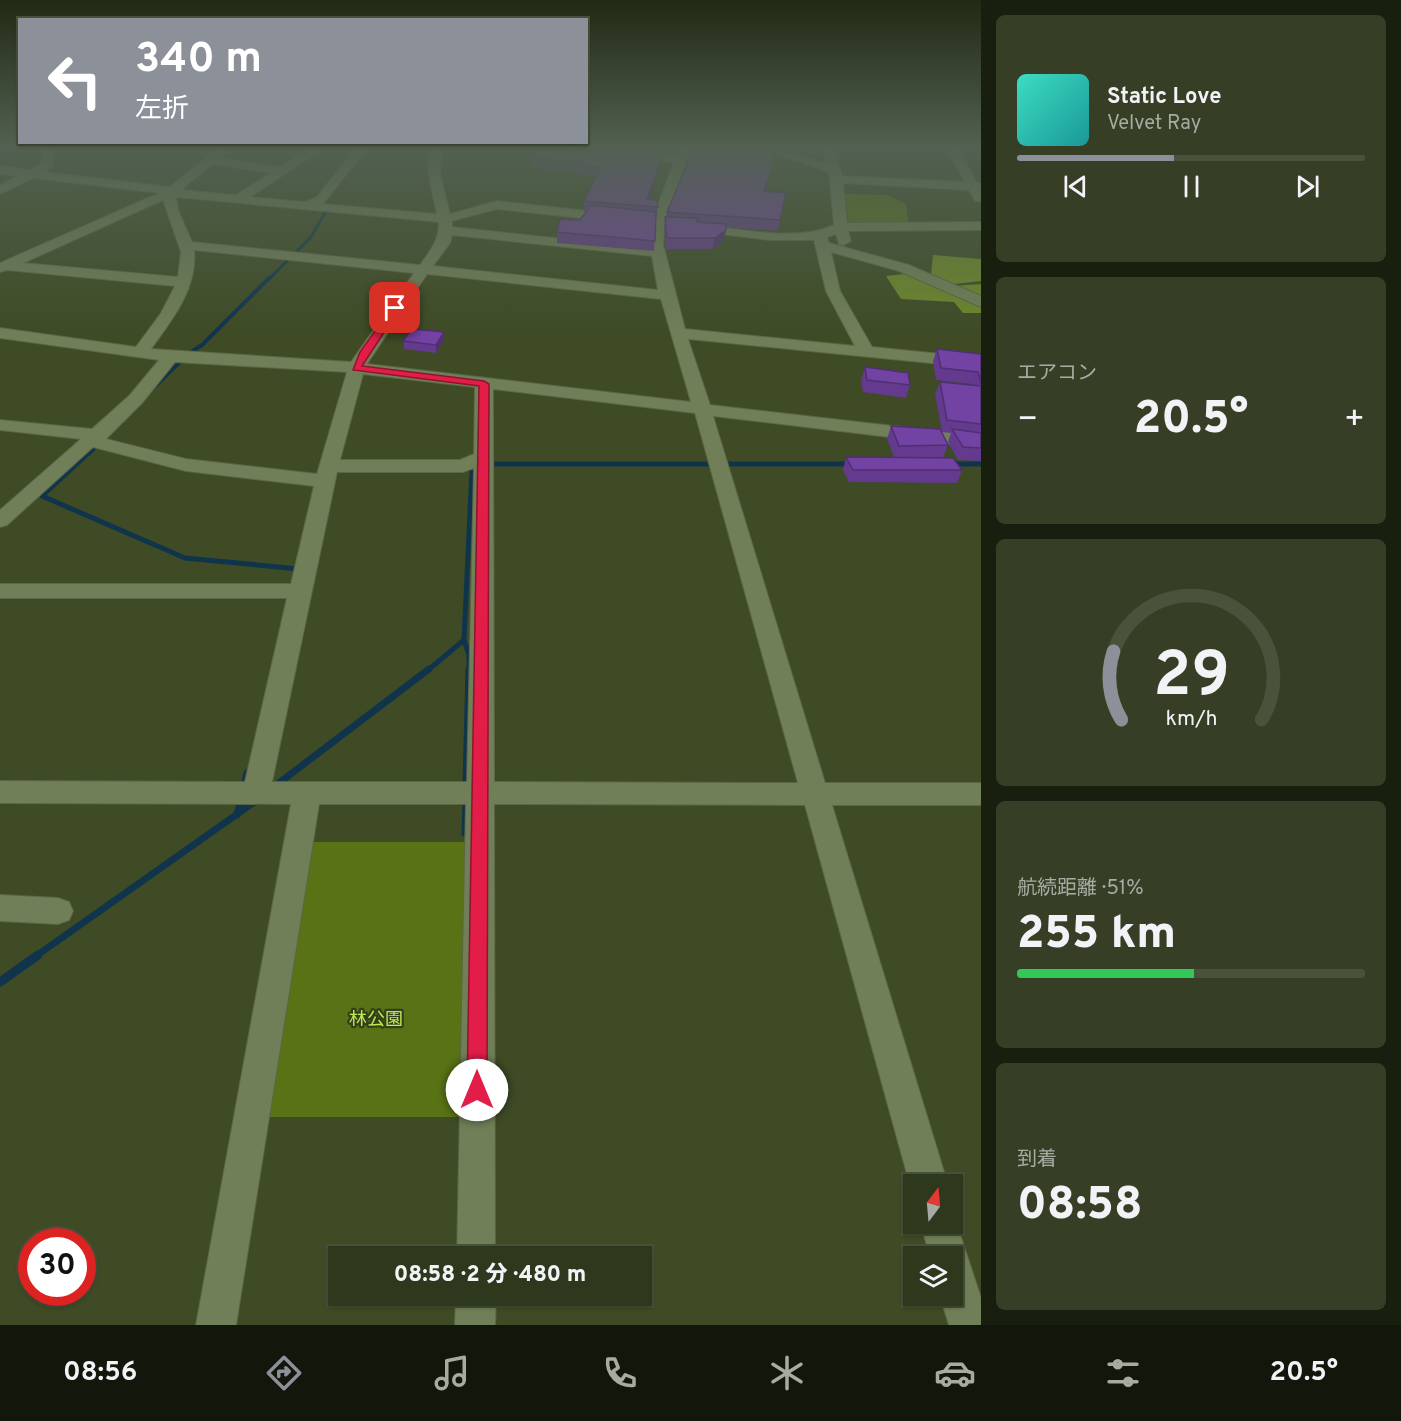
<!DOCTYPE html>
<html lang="ja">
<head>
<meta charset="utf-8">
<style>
  body { margin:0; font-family:Overpass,"Noto Sans JP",sans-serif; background:#363f25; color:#f1f3f6; height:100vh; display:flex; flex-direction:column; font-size:22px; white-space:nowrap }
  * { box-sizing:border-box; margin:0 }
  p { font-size:20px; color:#a7aca3 }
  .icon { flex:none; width:33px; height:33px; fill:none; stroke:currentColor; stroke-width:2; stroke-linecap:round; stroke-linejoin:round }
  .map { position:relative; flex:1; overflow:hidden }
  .sheet { display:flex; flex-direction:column; gap:15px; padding:15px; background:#191f0f; width:420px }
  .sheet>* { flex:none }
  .top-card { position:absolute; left:18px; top:18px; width:570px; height:126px; border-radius:0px; box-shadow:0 2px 4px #0004,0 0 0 2px #49523b; background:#8c9099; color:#fff; overflow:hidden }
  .needle { width:39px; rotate:16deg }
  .controls { position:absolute; left:903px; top:1174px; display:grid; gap:12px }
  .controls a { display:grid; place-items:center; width:60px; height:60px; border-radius:0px; background:#2e381c; box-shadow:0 2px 4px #0004,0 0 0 2px #49523b; font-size:30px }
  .speed { position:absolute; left:18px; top:1228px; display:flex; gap:12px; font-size:30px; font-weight:700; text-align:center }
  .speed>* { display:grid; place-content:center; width:78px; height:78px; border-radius:50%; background:#2e381c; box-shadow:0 2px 4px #0004,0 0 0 2px #49523b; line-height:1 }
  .speed .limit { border:9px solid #d22; background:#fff; color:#111 }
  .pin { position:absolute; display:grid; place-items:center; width:51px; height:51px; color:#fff; margin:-26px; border-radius:12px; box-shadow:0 3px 9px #0006 }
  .me { position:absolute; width:66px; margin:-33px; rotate:0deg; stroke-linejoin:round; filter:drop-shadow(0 0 4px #0008) }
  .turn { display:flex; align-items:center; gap:21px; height:126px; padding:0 18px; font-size:27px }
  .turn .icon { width:78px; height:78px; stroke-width:2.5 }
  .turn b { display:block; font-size:42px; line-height:51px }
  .big { font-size:45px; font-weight:800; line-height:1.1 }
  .sheet .card { flex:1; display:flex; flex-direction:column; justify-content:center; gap:9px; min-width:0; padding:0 21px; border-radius:9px; background:#363f25 }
  .sheet .dial { align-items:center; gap:0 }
  .dial svg { height:156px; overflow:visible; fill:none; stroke:#49523b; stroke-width:7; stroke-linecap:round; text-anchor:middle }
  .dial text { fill:#f1f3f6; stroke:none }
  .song { display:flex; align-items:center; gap:18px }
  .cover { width:72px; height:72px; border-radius:9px; background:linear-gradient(135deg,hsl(170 70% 55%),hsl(180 70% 35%)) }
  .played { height:6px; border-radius:3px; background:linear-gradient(90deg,#8c9099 45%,#49523b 45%) }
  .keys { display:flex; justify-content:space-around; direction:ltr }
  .heat { display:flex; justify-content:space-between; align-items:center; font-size:33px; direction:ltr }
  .charge { height:9px; border-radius:4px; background:linear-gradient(90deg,#34c759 51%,#49523b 0) }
  .trip { position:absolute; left:328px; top:1246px; width:324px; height:60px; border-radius:0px; background:#2e381c; box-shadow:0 2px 4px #0004,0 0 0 2px #49523b; font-weight:800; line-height:60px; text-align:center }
  .menu { display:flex; height:96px; justify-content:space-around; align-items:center; background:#12160b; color:#a7aca3 }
  .menu .icon { width:42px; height:42px }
  .menu .current { color:#8c9099 }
  .menu b { font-size:27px; color:#f1f3f6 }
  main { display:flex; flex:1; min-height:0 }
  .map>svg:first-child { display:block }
</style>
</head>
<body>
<main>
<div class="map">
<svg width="981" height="1325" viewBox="0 0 981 1325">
  <rect width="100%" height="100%" fill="#3e4b25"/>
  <!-- green -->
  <g fill="#597216">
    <polygon points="845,194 887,195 906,204 909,226 849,226"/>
    <polygon points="311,842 472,842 468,1117 266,1117"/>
  </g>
  <!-- forest -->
  <g fill="#6c872b">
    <polygon points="933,255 981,259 981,281 955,284 931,275"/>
    <polygon points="914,273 953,286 981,284 981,313 963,313 954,302 901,299 886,276"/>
  </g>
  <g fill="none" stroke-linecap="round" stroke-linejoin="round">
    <!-- stream-far4 -->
    <polyline stroke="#11344d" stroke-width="3" points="268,280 311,237 326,211"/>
    <!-- stream-far3 -->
    <g stroke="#11344d" stroke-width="4">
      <polyline points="151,390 188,354 202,345 269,278"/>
      <polyline points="91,450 122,422"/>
    </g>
    <!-- stream-far2 -->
    <g stroke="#11344d" stroke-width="5">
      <polyline points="93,449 42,496 185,558 299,569 299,572"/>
      <polyline points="952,464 981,464"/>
      <polyline points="464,640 469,655 469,671"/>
      <polyline points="427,671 464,640 472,469 490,464 851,464"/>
    </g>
    <!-- stream-far1 -->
    <g stroke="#11344d" stroke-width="7">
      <polyline points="466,785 469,669"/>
      <polyline points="275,786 429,669"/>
      <polyline points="237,815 247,773"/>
      <polyline points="465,833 466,800"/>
      <polyline points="36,956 257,800"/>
    </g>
    <!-- stream -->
    <polyline stroke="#11344d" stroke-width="9" points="0,982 38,955"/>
    <defs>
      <g id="minor">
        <path d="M39 147H51L55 153 52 166 44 172 170 187 219 147H232L219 158 280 167 312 147H326L250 197 305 202 317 197 356 147H368L323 204 437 214C432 190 425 172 431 147H443L440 174 450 214 497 201 617 214 623 218 617 222 497 209 452 221V227L650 248 651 223 674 162 550 150 544 147H588L676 155 679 147H691L665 223 663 244 685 329 855 346 826 291 814 240H770L693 231 686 227 693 223C734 228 796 243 834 225L829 172 754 147H772L827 164 822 147H834L842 176 965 182 946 147H958L977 183H981V201H975L969 190 843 183 847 223 981 222V230L848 231 851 241 844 245 839 244 836 234 827 237 829 243 909 265 981 296V307L899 271 831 252 840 291 872 347 981 358V368L688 339 710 405 981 436V448L713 416 825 783H981V805H832L948 1185H914V1192L910 1185 805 805 494 804 495 1257H457L466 804H319L236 1325H196L291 804 0 803V781L245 782 287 598H0V584H291L314 486 186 471 93 447 7 525 0 527V510L81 439 0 430V420L92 429 130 395 159 360 0 338V328L136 347 161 313 175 286 7 270 0 272V263L159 193 33 178 0 194V185L18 176 0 174V166L29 170 41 164 43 153ZM212 164 271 173 236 195 181 190ZM176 197 439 222C439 241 430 251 420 265L192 242 178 210ZM163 200 181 252 178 277 23 263ZM452 235 652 256 658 290 433 266 450 243ZM194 250 414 273 351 362 151 349C172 320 198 288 194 250ZM427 274 661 299 691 402 367 364ZM175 362 347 372 317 474 186 459 106 439 142 403ZM363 374 475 387 474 454 460 460H340ZM493 389 695 413 798 783 494 782ZM474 468 467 782H272L337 472H463Z"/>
        <polygon points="0,895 58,898 69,902 73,911 69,920 58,924 0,921"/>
        <polygon points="952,1210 981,1298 981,1325 949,1325 940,1296 952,1296 952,1257 930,1257 921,1224 952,1224"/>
        <polygon points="456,1296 496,1296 495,1325 455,1325"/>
      </g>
    </defs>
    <!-- minor casing -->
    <use href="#minor" stroke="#5b6644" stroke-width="2"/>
    <!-- minor -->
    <use href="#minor" fill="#707f57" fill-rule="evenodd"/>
  </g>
  <!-- wall -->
  <g fill="#633a8d">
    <polygon points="777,147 765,191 786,193 778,231 726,227 724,241 713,249 666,249 664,227 667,212"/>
    <polygon points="574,151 664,151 663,160 649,199 658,207 657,217 656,217 654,251 557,243 557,232 580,220 586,211 584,211 584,201 596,176 577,175 577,171 532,168 532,158"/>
    <polygon points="444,332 444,340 436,353 404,349 403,341"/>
    <polygon points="937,349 981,354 981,461 958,460 948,442 951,433 942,432 935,394 940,382 973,385 973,384 936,380 933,361"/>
    <polygon points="865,368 910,385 906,398 863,392 861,380"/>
    <polygon points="891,426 948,445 943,458 962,470 957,483 849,482 843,470 846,457 894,457 887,439"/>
  </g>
  <!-- shaded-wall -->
  <g fill="#502f73">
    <polygon points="777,147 776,154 763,201 764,191"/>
    <polygon points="664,151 663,160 647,206 647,199"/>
    <polygon points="726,230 724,241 713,249 715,238"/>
    <polygon points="444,332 444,340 436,353 436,345"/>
  </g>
  <!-- building -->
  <g fill="#7343a4" stroke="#502f73" stroke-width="1.5">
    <polygon points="576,147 625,147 664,151 647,199 657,200 658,207 584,201 601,167 577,165 578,161 532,158 539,148 574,151"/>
    <polygon points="694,147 777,147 764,191 786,193 780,220 667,212"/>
    <polygon points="591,205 656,212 655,241 557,232 560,219 580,220"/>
    <polygon points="665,217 698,218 697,222 726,224 726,230 715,238 667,238"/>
    <polygon points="412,329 444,332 436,345 403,341"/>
    <polygon points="937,349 981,354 981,383 978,372 941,368"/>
    <polygon points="865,367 908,373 910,385 867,380"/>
    <polygon points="940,382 981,386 981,424 947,420"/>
    <polygon points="891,426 940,429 948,445 899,446"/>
    <polygon points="952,429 981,433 981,448 963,447"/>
    <polygon points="846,457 953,458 962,470 853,470"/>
  </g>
  <!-- sky -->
  <linearGradient id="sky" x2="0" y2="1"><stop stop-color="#222914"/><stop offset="0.44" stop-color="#526151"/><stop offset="1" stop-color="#526151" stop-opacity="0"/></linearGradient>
  <rect width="981" height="333" fill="url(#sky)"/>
  <!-- route -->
  <polygon fill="#e11d48" stroke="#92132f" stroke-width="1.5" points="392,307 400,308 362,366 484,381 489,384 487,1090 484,1097 477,1100 470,1097 467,1090 479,386 353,370 360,352"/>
  <g text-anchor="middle" stroke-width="4.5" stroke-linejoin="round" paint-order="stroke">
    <!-- near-park labels -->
    <g font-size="18" fill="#bdea52" stroke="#34401b">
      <text x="376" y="1025">林公園</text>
    </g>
  </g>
</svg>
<div class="controls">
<a><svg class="needle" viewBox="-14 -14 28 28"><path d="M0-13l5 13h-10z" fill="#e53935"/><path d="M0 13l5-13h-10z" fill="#a7aca3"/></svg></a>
<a><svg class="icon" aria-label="layers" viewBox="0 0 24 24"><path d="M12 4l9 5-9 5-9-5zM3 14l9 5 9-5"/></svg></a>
</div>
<div class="speed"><div class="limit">30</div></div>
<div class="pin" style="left:395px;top:308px;background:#d93025"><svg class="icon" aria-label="arrive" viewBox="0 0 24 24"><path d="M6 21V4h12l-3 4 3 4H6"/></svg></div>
<svg class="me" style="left:477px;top:1090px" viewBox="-20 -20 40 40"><circle r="19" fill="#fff"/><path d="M0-13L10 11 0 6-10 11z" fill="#e11d48"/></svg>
<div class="trip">08:58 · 2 分 · 480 m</div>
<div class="top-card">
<div class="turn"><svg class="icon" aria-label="left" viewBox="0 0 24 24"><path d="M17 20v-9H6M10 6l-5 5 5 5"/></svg><div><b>340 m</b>左折</div></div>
</div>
</div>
<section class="sheet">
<div class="card">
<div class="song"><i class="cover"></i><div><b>Static Love</b><p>Velvet Ray</p></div></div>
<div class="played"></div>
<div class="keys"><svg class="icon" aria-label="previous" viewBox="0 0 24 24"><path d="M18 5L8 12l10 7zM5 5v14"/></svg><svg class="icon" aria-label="pause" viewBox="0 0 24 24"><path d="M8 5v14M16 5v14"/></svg><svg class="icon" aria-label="next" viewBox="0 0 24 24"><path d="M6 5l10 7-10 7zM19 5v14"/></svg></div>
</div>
<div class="card"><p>エアコン</p>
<div class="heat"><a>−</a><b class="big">20.5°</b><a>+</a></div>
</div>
<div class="card dial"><svg viewBox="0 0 100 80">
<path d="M14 69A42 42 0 1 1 86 69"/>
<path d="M14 69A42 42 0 0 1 10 34" stroke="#8c9099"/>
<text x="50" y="56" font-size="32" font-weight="700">29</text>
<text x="50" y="72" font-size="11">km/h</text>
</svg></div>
<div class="card"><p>航続距離 · 51%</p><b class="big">255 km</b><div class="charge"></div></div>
<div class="card"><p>到着</p><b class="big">08:58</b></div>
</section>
</main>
<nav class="menu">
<b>08:56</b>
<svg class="icon current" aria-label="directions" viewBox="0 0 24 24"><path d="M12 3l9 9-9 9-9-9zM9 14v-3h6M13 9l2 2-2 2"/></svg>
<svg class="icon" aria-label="music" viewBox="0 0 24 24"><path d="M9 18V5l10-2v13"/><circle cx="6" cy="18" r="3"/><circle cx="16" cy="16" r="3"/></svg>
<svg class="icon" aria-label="phone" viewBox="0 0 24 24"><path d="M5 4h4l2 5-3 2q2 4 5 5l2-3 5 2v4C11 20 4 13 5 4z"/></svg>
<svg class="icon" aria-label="climate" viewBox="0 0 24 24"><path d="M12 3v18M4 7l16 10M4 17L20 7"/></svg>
<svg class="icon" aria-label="car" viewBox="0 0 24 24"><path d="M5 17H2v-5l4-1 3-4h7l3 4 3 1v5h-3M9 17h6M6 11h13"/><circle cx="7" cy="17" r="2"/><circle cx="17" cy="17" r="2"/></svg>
<svg class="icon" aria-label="filters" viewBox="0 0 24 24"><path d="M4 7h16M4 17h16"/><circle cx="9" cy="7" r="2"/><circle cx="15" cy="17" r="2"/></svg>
<b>20.5°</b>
</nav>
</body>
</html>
